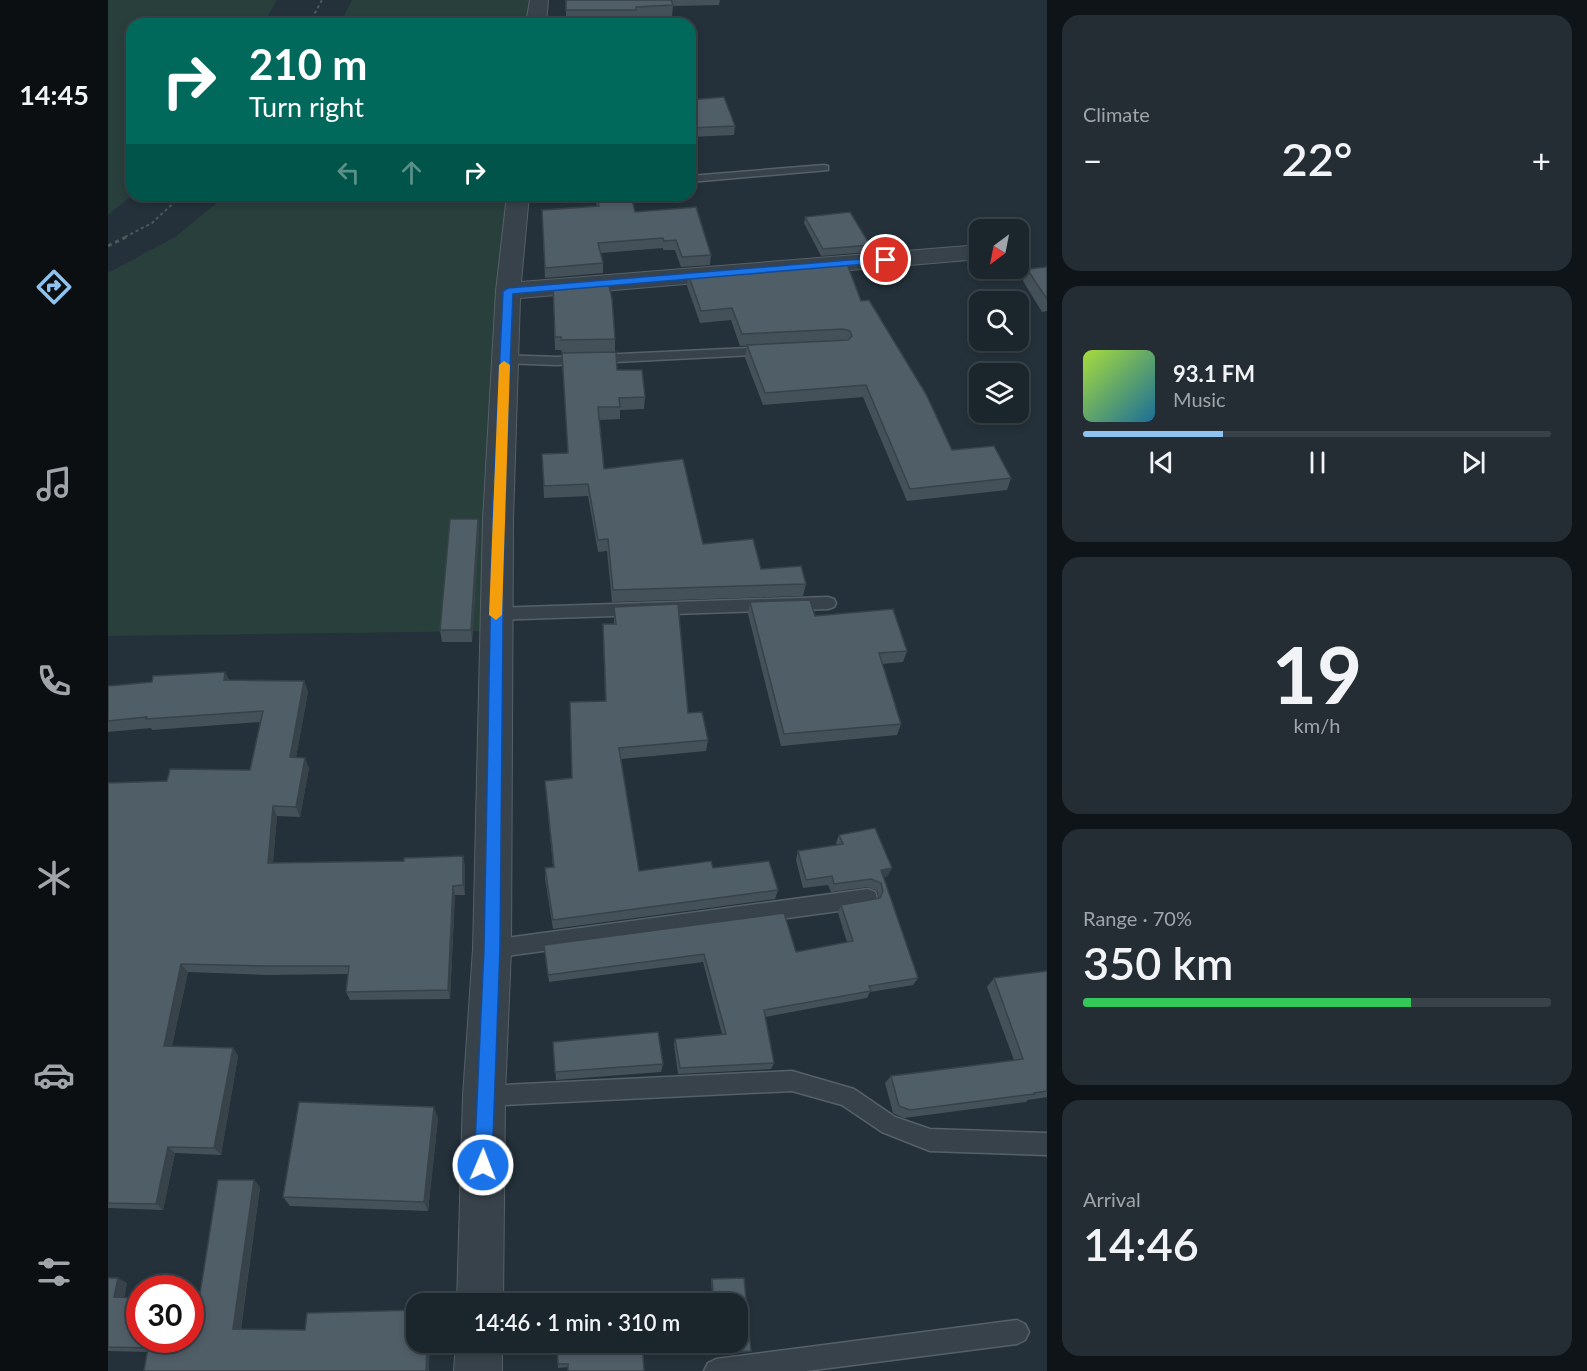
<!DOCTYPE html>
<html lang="en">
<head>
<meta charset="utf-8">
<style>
  body { margin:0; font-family:Lato,sans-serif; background:#242d34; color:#f1f3f6; height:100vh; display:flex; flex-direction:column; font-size:22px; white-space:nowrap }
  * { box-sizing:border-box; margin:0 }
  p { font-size:20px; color:#a0a5a9 }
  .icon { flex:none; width:33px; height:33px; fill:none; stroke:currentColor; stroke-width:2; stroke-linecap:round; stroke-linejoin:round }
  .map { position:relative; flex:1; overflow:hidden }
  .details { display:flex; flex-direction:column; gap:15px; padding:15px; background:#0f1418; width:540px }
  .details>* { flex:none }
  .guide { position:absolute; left:18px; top:18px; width:570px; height:183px; border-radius:18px; box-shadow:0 3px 9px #0003,0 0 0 2px #394248; background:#00695c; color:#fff; overflow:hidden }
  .needle { width:39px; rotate:212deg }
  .fabs { position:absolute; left:861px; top:219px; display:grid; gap:12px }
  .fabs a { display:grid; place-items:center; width:60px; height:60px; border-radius:12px; background:#1b252c; box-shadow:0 3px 9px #0003,0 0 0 2px #394248; font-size:30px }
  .speed { position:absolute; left:18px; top:1275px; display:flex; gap:12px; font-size:30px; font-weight:700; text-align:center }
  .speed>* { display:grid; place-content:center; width:78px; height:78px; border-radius:50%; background:#1b252c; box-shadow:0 3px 9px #0003,0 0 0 2px #394248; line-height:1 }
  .speed .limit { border:9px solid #d22; background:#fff; color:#111 }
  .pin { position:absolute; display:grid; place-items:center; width:51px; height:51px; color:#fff; margin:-26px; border:3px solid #fff; border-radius:50%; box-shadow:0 2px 6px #0007 }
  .me { position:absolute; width:66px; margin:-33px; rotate:1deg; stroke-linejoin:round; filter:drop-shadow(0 0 4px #0008) }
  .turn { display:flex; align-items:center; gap:21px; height:126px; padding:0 24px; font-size:27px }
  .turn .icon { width:78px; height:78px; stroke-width:2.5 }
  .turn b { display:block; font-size:42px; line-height:51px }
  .lanes { display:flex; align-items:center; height:57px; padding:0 24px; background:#0003; justify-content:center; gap:30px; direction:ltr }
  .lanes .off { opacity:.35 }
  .big { font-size:45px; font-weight:600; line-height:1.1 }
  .details .card { flex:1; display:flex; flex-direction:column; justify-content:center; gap:9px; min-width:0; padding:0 21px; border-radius:18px; background:#242d34 }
  .details .dial { align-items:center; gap:0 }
  .dial b { font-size:78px; line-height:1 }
  .song { display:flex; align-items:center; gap:18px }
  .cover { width:72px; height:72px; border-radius:9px; background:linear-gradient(135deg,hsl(80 70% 55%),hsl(200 70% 35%)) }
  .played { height:6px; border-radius:3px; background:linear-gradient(90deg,#8ec3f0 30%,#394248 30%) }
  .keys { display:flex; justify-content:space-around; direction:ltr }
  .heat { display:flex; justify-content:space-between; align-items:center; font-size:33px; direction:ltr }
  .charge { height:9px; border-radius:4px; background:linear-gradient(90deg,#34c759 70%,#394248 0) }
  .trip { position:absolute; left:298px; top:1293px; width:342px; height:60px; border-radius:18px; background:#1b252c; box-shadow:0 3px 9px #0003,0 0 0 2px #394248; font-weight:600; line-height:60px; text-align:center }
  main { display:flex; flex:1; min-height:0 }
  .tabs { display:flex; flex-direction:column; width:108px; justify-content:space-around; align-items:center; background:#0b0f12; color:#a0a5a9 }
  .tabs .icon { width:42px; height:42px }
  .tabs .on { color:#8ec3f0 }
  .tabs b { font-size:27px; color:#f1f3f6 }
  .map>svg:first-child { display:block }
</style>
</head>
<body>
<main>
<nav class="tabs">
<b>14:45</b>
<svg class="icon on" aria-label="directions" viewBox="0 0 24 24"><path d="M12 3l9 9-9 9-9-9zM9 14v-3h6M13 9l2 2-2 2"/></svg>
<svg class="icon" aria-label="music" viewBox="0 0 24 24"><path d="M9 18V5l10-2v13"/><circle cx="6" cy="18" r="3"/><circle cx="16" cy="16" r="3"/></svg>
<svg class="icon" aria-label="phone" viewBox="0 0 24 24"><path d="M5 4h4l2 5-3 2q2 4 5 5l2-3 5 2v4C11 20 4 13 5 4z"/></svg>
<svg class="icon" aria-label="climate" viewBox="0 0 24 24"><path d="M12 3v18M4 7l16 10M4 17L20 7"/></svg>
<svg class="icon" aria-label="car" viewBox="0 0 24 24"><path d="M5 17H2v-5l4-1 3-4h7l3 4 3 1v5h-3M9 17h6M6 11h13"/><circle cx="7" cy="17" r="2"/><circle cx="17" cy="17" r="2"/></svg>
<svg class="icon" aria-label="filters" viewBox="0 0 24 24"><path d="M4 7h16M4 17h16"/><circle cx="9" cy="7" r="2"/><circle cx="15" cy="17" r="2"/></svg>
</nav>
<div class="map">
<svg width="939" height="1371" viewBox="0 0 939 1371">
  <rect width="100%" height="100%" fill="#24313a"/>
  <!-- green -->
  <g fill="#293f3c">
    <polygon points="0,0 169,0 155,24 24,24 24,195 0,215"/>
    <polygon points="244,0 431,0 429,24 232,24"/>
    <polygon points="119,195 415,195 387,631 0,636 0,273 67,237"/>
  </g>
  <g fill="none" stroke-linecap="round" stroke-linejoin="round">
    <defs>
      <g id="lane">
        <polygon points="716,165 720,166 720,170 582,182 582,176"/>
        <polygon points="659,347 664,348 666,351 664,354 448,365 396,363 389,359 396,355 448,357"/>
        <polygon points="720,597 726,599 728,603 726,607 720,609 388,620 382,618 380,614 382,610 388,608"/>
        <polygon points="760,889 767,892 769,898 767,904 760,907 384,958 377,955 374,949 377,943 384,940"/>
        <polygon points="684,1071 746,1089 787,1117 822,1129 939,1133 939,1155 822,1151 774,1132 734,1105 684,1091 376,1106 369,1103 366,1096 369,1089 376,1086"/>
        <polygon points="909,1320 917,1324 921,1332 917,1340 909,1344 698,1371 596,1371 600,1363 608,1359"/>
      </g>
      <g id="street">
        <polygon points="422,0 440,0 438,24 418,24"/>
        <polygon points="399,195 421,195 413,282 872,245 872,259 412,298 405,520 403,949 397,1096 395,1304 349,1304 355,1096 365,949 375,520 388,291"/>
        <polygon points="348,1342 394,1342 394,1371 346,1371"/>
      </g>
    </defs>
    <!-- lane casing -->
    <use href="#lane" stroke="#566068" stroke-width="3"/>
    <!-- street casing -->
    <use href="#street" stroke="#566068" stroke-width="2"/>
    <!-- path-far1 -->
    <g stroke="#485b5b" stroke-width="2" stroke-dasharray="3 3" stroke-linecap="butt">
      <polyline points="201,24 214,0"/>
      <polyline points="17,237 44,223 74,195"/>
    </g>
    <!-- path -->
    <polyline stroke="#485b5b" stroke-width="3" stroke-dasharray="4 4" stroke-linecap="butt" points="0,246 20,236"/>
    <!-- lane -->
    <use href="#lane" fill="#38424a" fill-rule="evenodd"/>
    <!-- street -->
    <use href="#street" fill="#38424a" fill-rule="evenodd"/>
  </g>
  <!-- wall -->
  <g fill="#455159">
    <polygon points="458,0 612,0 611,5 565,6 564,16 528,17 527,20 458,20"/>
    <polygon points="582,100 627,126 626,135 582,137"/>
    <polygon points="487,195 523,195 527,212 603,255 602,265 573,267 567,250 555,250 555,248 493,253 495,263 495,273 437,278 434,210 489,207"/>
    <polygon points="697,217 762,245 760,252 713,256 696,223"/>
    <polygon points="939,267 939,311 934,312 915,281 919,269"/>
    <polygon points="580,274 610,274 753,301 844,450 903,478 899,490 799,501 755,397 655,405 637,358 639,345 647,345 632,346 623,320 592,323 579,286"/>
    <polygon points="445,285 507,339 507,352 509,370 537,397 536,409 512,410 512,419 491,420 496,469 595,544 653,569 698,584 695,596 504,602 499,551 490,552 480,496 436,498 434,454 460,453 454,353 453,350 447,350"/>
    <polygon points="370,519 371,532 364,642 334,642 332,630"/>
    <polygon points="642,602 707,616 799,651 795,662 774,664 793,724 789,735 673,746 640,614"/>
    <polygon points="506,607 580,713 600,740 598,751 513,759 531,871 605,868 670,890 667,899 445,929 437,878 437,868 445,867 437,781 464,778 497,701 495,624 506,624"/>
    <polygon points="117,672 121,680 196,681 200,692 188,757 201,768 192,817 169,816 165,863 357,865 357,895 347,895 342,999 242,1000 238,992 240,974 158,975 80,972 64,1046 125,1048 130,1056 113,1155 67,1153 55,1210 0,1208 0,783 59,781 142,770 152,722 44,730 43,728 0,732 0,686 44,682"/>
    <polygon points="731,835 780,876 775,877 810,978 805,985 762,992 759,998 657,1017 666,1063 663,1069 570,1074 566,1045 567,1039 614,1034 595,962 441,982 436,945 688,952 739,942 730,913 733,905 771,898 769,891 760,887 723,892 720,885 695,888 688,860 690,851 729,845 728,843"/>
    <polygon points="939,971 939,1097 920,1100 918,1102 796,1118 785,1113 777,1083 783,1076 906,1060 879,987 886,978"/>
    <polygon points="445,1042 555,1064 553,1072 448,1080"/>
    <polygon points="330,1118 320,1211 182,1206 175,1197"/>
    <polygon points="146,1180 152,1187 133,1329 309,1342 40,1352 0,1351 0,1278 19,1283 16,1298 91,1300"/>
    <polygon points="636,1278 643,1351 641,1352 608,1355 607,1342 630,1342 630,1304 605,1304 603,1281 604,1279"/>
    <polygon points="449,1342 534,1342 460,1367 450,1368"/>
  </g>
  <!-- shaded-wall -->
  <g fill="#384249">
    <polygon points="370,519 371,532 364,642 363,630"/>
    <polygon points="117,672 122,683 116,680"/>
    <polygon points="196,681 200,692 186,768 182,757"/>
    <polygon points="197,758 201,768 192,817 188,807"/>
    <polygon points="165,806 169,816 164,873 160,863"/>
    <polygon points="355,856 357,865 357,895 355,885"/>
    <polygon points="784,868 780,876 769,879 773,870"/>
    <polygon points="345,886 347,895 342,999 340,990"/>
    <polygon points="73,964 80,972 62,1054 56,1046"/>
    <polygon points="125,1048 130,1056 113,1155 106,1148"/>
    <polygon points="326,1107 330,1118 320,1211 316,1202"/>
    <polygon points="60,1147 67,1153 55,1210 48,1204"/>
    <polygon points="146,1180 152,1187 132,1333 125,1329"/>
    <polygon points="10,1278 19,1283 15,1302 6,1297"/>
    <polygon points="319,1342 322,1342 321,1371 318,1371"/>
  </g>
  <!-- building -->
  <g fill="#505e68" stroke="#384249" stroke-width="1.5">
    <polygon points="458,0 563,0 565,5 528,7 528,10 458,10"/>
    <polygon points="616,97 627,126 582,128 582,100"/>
    <polygon points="489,195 523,195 527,212 588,207 603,255 574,257 568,240 556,241 555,238 490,243 495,263 437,268 434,210 491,206"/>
    <polygon points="742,212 762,245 715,249 697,217"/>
    <polygon points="738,261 753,301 761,300 818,394 844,450 886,446 903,478 802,489 758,385 657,393 639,345 740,340 744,336 742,331 735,329 634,334 624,308 593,311 580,274 609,272 610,274"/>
    <polygon points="939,267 939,299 919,269"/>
    <polygon points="500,280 504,299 507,339 453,340 453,337 447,337 445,285"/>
    <polygon points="508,352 509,370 534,370 537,397 511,398 512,407 490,407 496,469 575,459 595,544 645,539 653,569 693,566 698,584 505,590 500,539 490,540 480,484 436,486 434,454 460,453 454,353"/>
    <polygon points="342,519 370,519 363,630 332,630"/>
    <polygon points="702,600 707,616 785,609 799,651 771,653 793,724 676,734 642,602"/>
    <polygon points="570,604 580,713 594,712 600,740 511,748 531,871 603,861 605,868 661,861 670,890 445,920 437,868 446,867 437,781 464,778 462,702 498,701 495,624 508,624 506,607"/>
    <polygon points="117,672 116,680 196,681 182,757 197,758 188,807 165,806 160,863 296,861 296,858 355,856 355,885 345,886 340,990 238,992 241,966 154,966 73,964 56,1046 125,1048 106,1148 60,1147 48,1204 0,1203 0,783 59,781 62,769 142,770 155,711 38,719 39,717 0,721 0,686 44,682 45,676"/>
    <polygon points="767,828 784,868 773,870 810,978 761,986 763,991 656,1010 666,1063 572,1068 567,1039 618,1034 596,954 440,975 436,945 676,913 688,952 745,941 733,905 772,898 775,891 773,883 763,879 726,884 724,876 698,880 690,851 735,844 731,835"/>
    <polygon points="939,971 939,1091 926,1093 926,1094 802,1110 791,1106 783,1076 915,1059 886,978"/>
    <polygon points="550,1032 555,1064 447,1072 445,1042"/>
    <polygon points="191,1102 326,1107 316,1202 175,1197"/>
    <polygon points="110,1180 146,1180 125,1329 197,1330 199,1313 309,1310 309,1342 319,1342 318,1371 36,1371 40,1348 0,1347 0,1278 10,1278 6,1297 32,1298 32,1340 82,1340 82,1299 91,1300"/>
    <polygon points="636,1278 643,1351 610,1353 609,1342 630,1342 630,1304 606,1304 604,1279"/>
    <polygon points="531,1295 531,1304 448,1304 447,1299"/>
    <polygon points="449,1342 534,1342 536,1371 460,1371 460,1364 450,1364"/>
  </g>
  <!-- route -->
  <polygon fill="#1a73e8" stroke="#114b97" stroke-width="1.5" points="778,257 782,258 782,262 405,294 396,520 392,949 384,1165 381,1171 375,1174 368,1171 366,1165 376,949 384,520 395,291 400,288"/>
  <!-- slow -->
  <polygon fill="#f59e0b" points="396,361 402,365 394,615 388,620 381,615 391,365"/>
</svg>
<div class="fabs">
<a><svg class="needle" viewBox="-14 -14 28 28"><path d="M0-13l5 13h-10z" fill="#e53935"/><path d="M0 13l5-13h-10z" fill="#a0a5a9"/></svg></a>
<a><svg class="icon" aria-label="search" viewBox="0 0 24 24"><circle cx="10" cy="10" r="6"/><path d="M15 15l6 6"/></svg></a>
<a><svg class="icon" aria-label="layers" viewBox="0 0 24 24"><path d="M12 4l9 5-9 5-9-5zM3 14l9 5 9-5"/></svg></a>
</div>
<div class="speed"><div class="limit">30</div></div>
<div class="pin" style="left:778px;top:260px;background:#d93025"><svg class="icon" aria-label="arrive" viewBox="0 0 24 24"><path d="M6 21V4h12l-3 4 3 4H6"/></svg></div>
<svg class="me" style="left:375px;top:1165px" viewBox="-20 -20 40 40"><circle r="17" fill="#1a73e8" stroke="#fff" stroke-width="3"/><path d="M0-11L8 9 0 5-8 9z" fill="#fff"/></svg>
<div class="trip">14:46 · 1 min · 310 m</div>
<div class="guide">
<div class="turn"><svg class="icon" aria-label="right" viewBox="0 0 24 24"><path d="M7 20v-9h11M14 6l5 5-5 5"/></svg><div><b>210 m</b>Turn right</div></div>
<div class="lanes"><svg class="icon off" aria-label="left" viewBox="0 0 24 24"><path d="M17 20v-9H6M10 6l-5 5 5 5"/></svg><svg class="icon off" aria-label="ahead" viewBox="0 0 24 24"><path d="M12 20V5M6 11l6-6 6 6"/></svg><svg class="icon" aria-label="right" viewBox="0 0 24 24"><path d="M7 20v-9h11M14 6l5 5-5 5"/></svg></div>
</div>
</div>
<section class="details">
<div class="card"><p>Climate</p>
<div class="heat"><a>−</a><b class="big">22°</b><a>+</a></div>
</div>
<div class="card">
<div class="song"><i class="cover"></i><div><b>93.1 FM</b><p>Music</p></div></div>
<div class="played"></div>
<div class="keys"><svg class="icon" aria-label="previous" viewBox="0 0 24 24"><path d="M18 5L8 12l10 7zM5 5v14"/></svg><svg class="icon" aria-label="pause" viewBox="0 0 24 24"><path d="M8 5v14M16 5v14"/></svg><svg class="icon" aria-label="next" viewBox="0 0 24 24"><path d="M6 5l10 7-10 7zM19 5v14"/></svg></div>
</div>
<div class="card dial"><b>19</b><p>km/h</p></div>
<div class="card"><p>Range · 70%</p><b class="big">350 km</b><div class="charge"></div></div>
<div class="card"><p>Arrival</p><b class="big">14:46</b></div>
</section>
</main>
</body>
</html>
